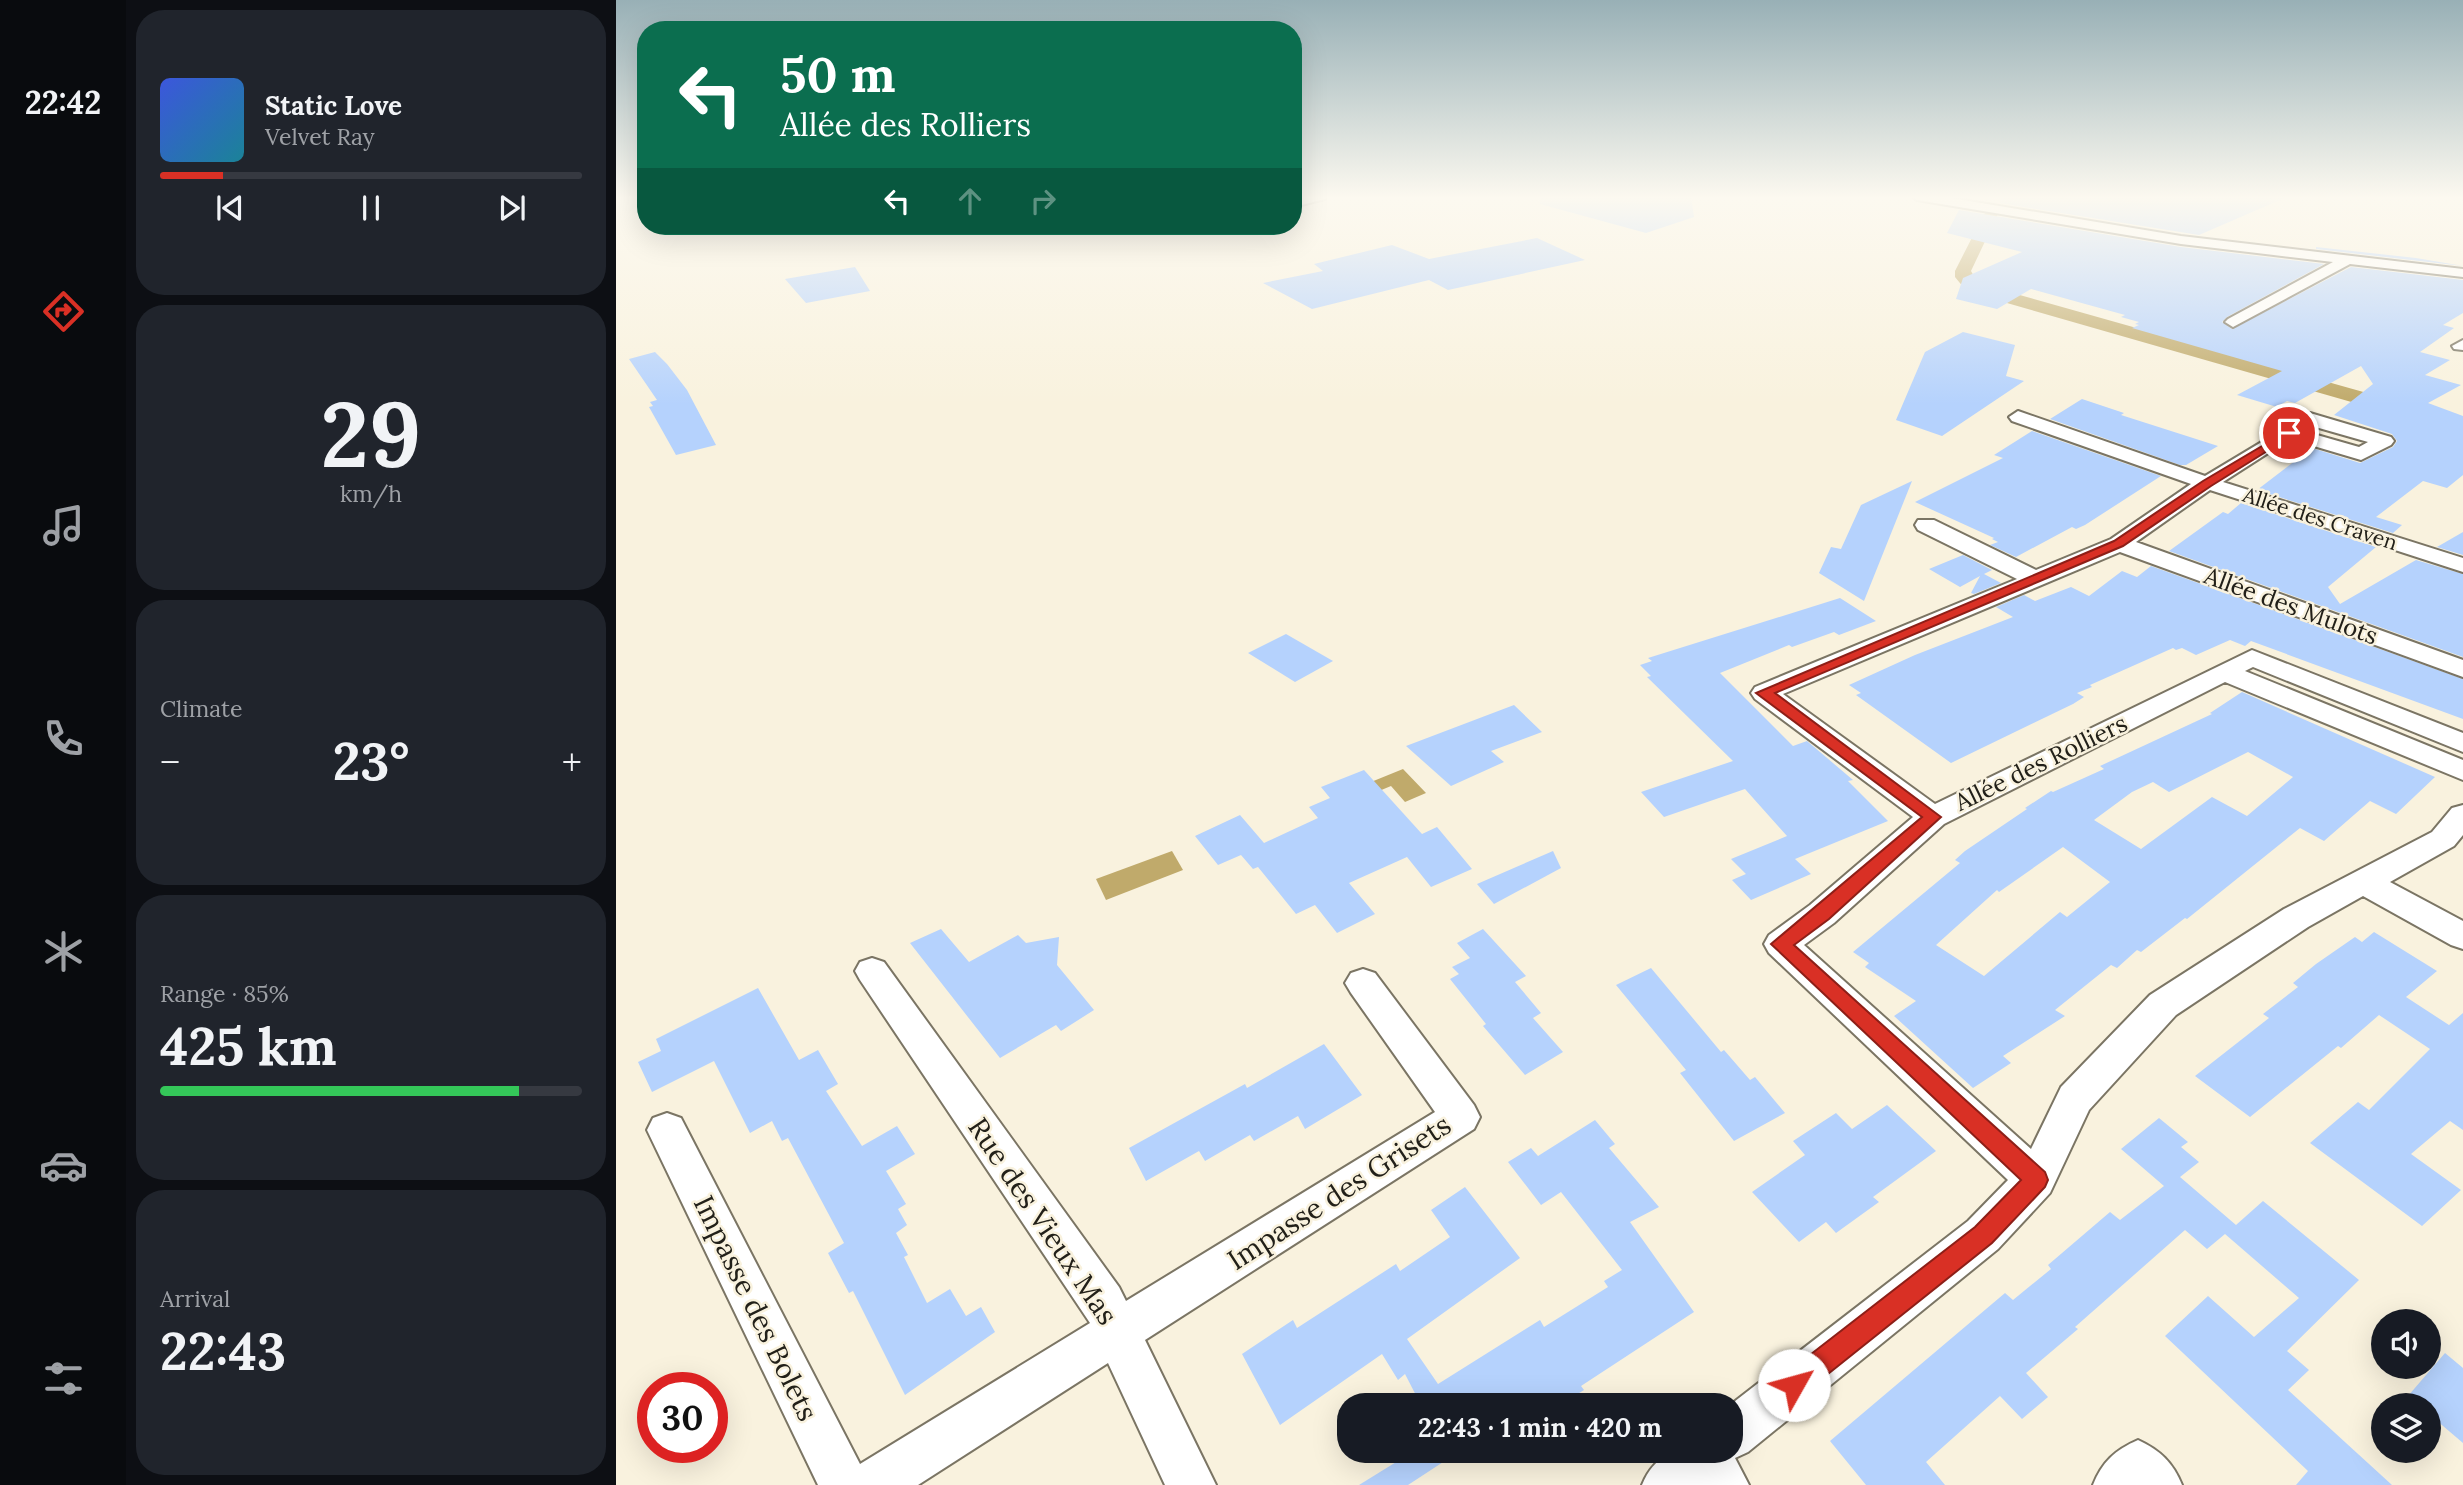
<!DOCTYPE html>
<html lang="en">
<head>
<meta charset="utf-8">
<style>
  body { margin:0; font-family:Lora,serif; background:#20242c; color:#f1f3f6; height:100vh; display:flex; flex-direction:column; font-size:26px; white-space:nowrap }
  * { box-sizing:border-box; margin:0 }
  p { font-size:23px; color:#9ea1a6 }
  .icon { flex:none; width:38px; height:38px; fill:none; stroke:currentColor; stroke-width:2; stroke-linecap:round; stroke-linejoin:round }
  .map { position:relative; flex:1; overflow:hidden }
  .drawer { display:flex; flex-direction:column; gap:10px; padding:10px; background:#0d0f14; width:490px }
  .drawer>* { flex:none }
  .guide { position:absolute; left:21px; top:21px; width:665px; height:214px; border-radius:28px; box-shadow:0 7px 28px #0002; background:#0b6e4f; color:#fff; overflow:hidden }
  .fabs { position:absolute; left:1755px; top:1309px; display:grid; gap:14px }
  .fabs a { display:grid; place-items:center; width:70px; height:70px; border-radius:50%; background:#171b24; box-shadow:0 7px 28px #0002; font-size:35px }
  .speed { position:absolute; left:21px; top:1372px; display:flex; gap:14px; font-size:35px; font-weight:700; text-align:center }
  .speed>* { display:grid; place-content:center; width:91px; height:91px; border-radius:50%; background:#171b24; box-shadow:0 7px 28px #0002; line-height:1 }
  .speed .limit { border:10px solid #d22; background:#fff; color:#111 }
  .pin { position:absolute; display:grid; place-items:center; width:60px; height:60px; color:#fff; margin:-30px; border:4px solid #fff; border-radius:50%; box-shadow:0 2px 7px #0007 }
  .me { position:absolute; width:77px; margin:-38px; rotate:52deg; stroke-linejoin:round; filter:drop-shadow(0 0 5px #0008) }
  .turn { display:flex; align-items:center; gap:24px; height:147px; padding:0 28px; font-size:32px }
  .turn .icon { width:91px; height:91px; stroke-width:2.5 }
  .turn b { display:block; font-size:49px; line-height:60px }
  .lanes { display:flex; align-items:center; height:66px; padding:0 28px; background:#0003; justify-content:center; gap:35px; direction:ltr }
  .lanes .off { opacity:.35 }
  .big { font-size:52px; font-weight:700; line-height:1.1 }
  .drawer .card { flex:1; display:flex; flex-direction:column; justify-content:center; gap:10px; min-width:0; padding:0 24px; border-radius:28px; background:#20242c }
  .drawer .dial { align-items:center; gap:0 }
  .dial b { font-size:91px; line-height:1 }
  .song { display:flex; align-items:center; gap:21px }
  .cover { width:84px; height:84px; border-radius:10px; background:linear-gradient(135deg,hsl(230 70% 55%),hsl(190 70% 35%)) }
  .played { height:7px; border-radius:4px; background:linear-gradient(90deg,#d93025 15%,#363941 15%) }
  .keys { display:flex; justify-content:space-around; direction:ltr }
  .heat { display:flex; justify-content:space-between; align-items:center; font-size:38px; direction:ltr }
  .charge { height:10px; border-radius:5px; background:linear-gradient(90deg,#34c759 85%,#363941 0) }
  .trip { position:absolute; left:721px; top:1393px; width:406px; height:70px; border-radius:28px; background:#171b24; box-shadow:0 7px 28px #0002; font-weight:700; line-height:70px; text-align:center }
  main { display:flex; flex:1; min-height:0 }
  .tabs { display:flex; flex-direction:column; width:126px; justify-content:space-around; align-items:center; background:#090b0e; color:#9ea1a6 }
  .tabs .icon { width:49px; height:49px }
  .tabs .selected { color:#d93025 }
  .tabs b { font-size:32px; color:#f1f3f6 }
  .map>svg:first-child { display:block }
</style>
</head>
<body>
<main>
<nav class="tabs">
<b>22:42</b>
<svg class="icon selected" aria-label="directions" viewBox="0 0 24 24"><path d="M12 3l9 9-9 9-9-9zM9 14v-3h6M13 9l2 2-2 2"/></svg>
<svg class="icon" aria-label="music" viewBox="0 0 24 24"><path d="M9 18V5l10-2v13"/><circle cx="6" cy="18" r="3"/><circle cx="16" cy="16" r="3"/></svg>
<svg class="icon" aria-label="phone" viewBox="0 0 24 24"><path d="M5 4h4l2 5-3 2q2 4 5 5l2-3 5 2v4C11 20 4 13 5 4z"/></svg>
<svg class="icon" aria-label="climate" viewBox="0 0 24 24"><path d="M12 3v18M4 7l16 10M4 17L20 7"/></svg>
<svg class="icon" aria-label="car" viewBox="0 0 24 24"><path d="M5 17H2v-5l4-1 3-4h7l3 4 3 1v5h-3M9 17h6M6 11h13"/><circle cx="7" cy="17" r="2"/><circle cx="17" cy="17" r="2"/></svg>
<svg class="icon" aria-label="filters" viewBox="0 0 24 24"><path d="M4 7h16M4 17h16"/><circle cx="9" cy="7" r="2"/><circle cx="15" cy="17" r="2"/></svg>
</nav>
<section class="drawer">
<div class="card">
<div class="song"><i class="cover"></i><div><b>Static Love</b><p>Velvet Ray</p></div></div>
<div class="played"></div>
<div class="keys"><svg class="icon" aria-label="previous" viewBox="0 0 24 24"><path d="M18 5L8 12l10 7zM5 5v14"/></svg><svg class="icon" aria-label="pause" viewBox="0 0 24 24"><path d="M8 5v14M16 5v14"/></svg><svg class="icon" aria-label="next" viewBox="0 0 24 24"><path d="M6 5l10 7-10 7zM19 5v14"/></svg></div>
</div>
<div class="card dial"><b>29</b><p>km/h</p></div>
<div class="card"><p>Climate</p>
<div class="heat"><a>−</a><b class="big">23°</b><a>+</a></div>
</div>
<div class="card"><p>Range · 85%</p><b class="big">425 km</b><div class="charge"></div></div>
<div class="card"><p>Arrival</p><b class="big">22:43</b></div>
</section>
<div class="map">
<svg width="1847" height="1485" viewBox="0 0 1847 1485">
  <rect width="100%" height="100%" fill="#f9f2de"/>
  <!-- water -->
  <g fill="#c0aa6b">
    <polygon points="787,769 810,793 789,802 775,786 763,791 755,782"/>
    <polygon points="556,851 567,870 490,900 480,879"/>
  </g>
  <g fill="none" stroke-linecap="round" stroke-linejoin="round">
    <!-- canal -->
    <polygon fill="#c0aa6b" fill-rule="evenodd" points="1375,210 1382,214 1355,271 1360,280 1375,287 1847,420 1847,434 1363,295 1348,288 1339,277 1339,271 1368,214"/>
  </g>
  <!-- building -->
  <g fill="#b5d2fd" fill-rule="evenodd">
    <polygon points="925,196 1075,196 1078,217 1030,233 924,204"/>
    <polygon points="1385,196 1673,196 1583,235 1384,203"/>
    <polygon points="1343,210 1565,247 1708,264 1611,317 1606,322 1616,329 1735,267 1847,280 1847,313 1827,325 1838,328 1804,352 1834,360 1809,375 1845,385 1812,403 1847,416 1847,475 1831,488 1807,481 1760,517 1786,525 1777,533 1641,490 1696,448 1744,463 1777,447 1781,441 1776,434 1718,415 1757,384 1745,366 1679,403 1671,401 1661,407 1621,395 1666,371 1516,328 1523,325 1519,324 1523,322 1505,317 1509,315 1415,289 1381,309 1340,299 1347,278 1406,252 1331,233"/>
    <polygon points="921,238 969,260 832,290 813,280 696,309 647,283 707,271 698,264 776,245 813,259"/>
    <polygon points="1700,247 1800,258 1847,266 1700,249"/>
    <polygon points="239,267 254,291 190,303 169,279"/>
    <polygon points="1347,332 1399,345 1390,376 1408,381 1326,436 1280,420 1309,352"/>
    <polygon points="39,352 51,364 71,390 100,445 60,455 33,407 37,406 34,402 41,400 13,359"/>
    <polygon points="1466,399 1508,413 1505,415 1602,446 1570,465 1564,465 1434,419"/>
    <polygon points="1416,431 1545,476 1469,525 1460,529 1456,527 1400,557 1374,545 1382,542 1376,539 1378,538 1299,502 1387,458 1378,455"/>
    <polygon points="1296,481 1248,601 1203,573 1215,547 1225,549 1245,505"/>
    <polygon points="1625,503 1760,547 1712,587 1724,604 1800,560 1847,574 1847,657 1553,551 1607,512 1612,514"/>
    <polygon points="1847,532 1847,555 1821,547"/>
    <polygon points="1347,555 1376,570 1368,574 1385,583 1358,594 1355,593 1364,576 1344,587 1313,569"/>
    <polygon points="1535,566 1847,679 1847,719 1635,641 1629,646 1614,640 1580,655 1566,648 1560,650 1557,648 1474,685 1476,687 1461,693 1468,697 1457,704 1335,763 1240,695 1245,693 1233,685 1299,655 1397,617 1380,607 1408,595 1419,601 1455,587 1473,596 1506,571 1521,577"/>
    <polygon points="1224,598 1260,621 1223,635 1218,632 1176,647 1173,645 1104,673 1177,746 1191,741 1237,780 1232,781 1272,821 1179,859 1195,874 1135,900 1116,880 1130,874 1115,859 1171,836 1129,789 1048,817 1025,792 1117,761 1031,677 1035,676 1024,665 1036,661 1032,658"/>
    <polygon points="670,634 717,661 679,682 632,653"/>
    <path d="M1626 692 1819 777 1780 814 1754 801 1708 841 1684 828 1571 919 1569 918 1525 952 1521 950 1501 968 1495 965 1439 1010 1449 1016 1387 1056 1395 1063 1357 1088 1278 1016 1300 1001 1249 967 1253 963 1237 952 1344 863 1339 860 1349 851 1411 809 1409 808 1435 791 1437 792 1488 769 1484 766 1596 714 1594 713ZM1632 752 1677 777 1631 816 1596 797 1525 849 1478 820 1516 792 1537 782 1553 792ZM1447 847 1494 882 1451 917 1444 912 1368 976 1320 945 1381 890 1383 892Z"/>
    <polygon points="898,705 926,732 875,751 888,762 835,786 790,746"/>
    <polygon points="748,770 806,834 821,827 856,869 815,887 791,857 733,883 759,914 721,933 699,905 680,914 642,867 637,869 625,855 602,865 579,836 624,815 648,843 702,818 693,807 714,798 705,787"/>
    <polygon points="937,851 945,868 878,904 861,884"/>
    <polygon points="325,929 353,962 402,935 410,943 443,937 441,965 478,1010 445,1031 440,1025 384,1058 294,943"/>
    <polygon points="867,929 910,976 899,982 925,1013 917,1018 947,1052 909,1075 867,1026 870,1024 834,979 843,974 836,967 854,958 841,943"/>
    <polygon points="1758,932 1821,971 1790,997 1833,1025 1847,1013 1847,1130 1834,1121 1795,1154 1845,1190 1806,1226 1694,1143 1742,1102 1753,1110 1814,1049 1763,1015 1725,1048 1722,1046 1634,1117 1579,1076 1653,1018 1647,1014 1682,987 1677,983 1700,964 1739,937 1746,942"/>
    <polygon points="1035,968 1105,1052 1108,1050 1134,1080 1139,1077 1169,1113 1118,1141 1064,1073 1070,1070 1000,985"/>
    <polygon points="142,988 183,1060 202,1050 222,1084 210,1091 246,1146 281,1126 299,1154 270,1171 290,1204 282,1209 291,1225 280,1233 292,1255 288,1257 311,1303 334,1289 350,1316 365,1307 379,1332 289,1395 237,1291 233,1293 212,1253 228,1243 172,1138 166,1141 156,1121 134,1133 98,1061 36,1092 22,1062 45,1051 40,1039"/>
    <polygon points="708,1044 746,1095 689,1129 682,1116 638,1141 634,1135 589,1161 583,1151 530,1181 513,1148 629,1084 631,1088"/>
    <polygon points="1271,1105 1320,1151 1257,1197 1263,1202 1220,1233 1210,1222 1183,1242 1136,1192 1189,1155 1177,1141 1220,1113 1236,1129"/>
    <polygon points="1543,1118 1572,1142 1565,1147 1583,1162 1564,1177 1620,1225 1647,1201 1743,1280 1671,1351 1693,1370 1672,1390 1776,1485 1680,1485 1692,1471 1549,1336 1592,1296 1638,1337 1683,1298 1609,1234 1591,1249 1569,1230 1459,1327 1462,1329 1410,1373 1432,1397 1406,1419 1384,1396 1310,1462 1329,1485 1250,1485 1214,1441 1389,1293 1397,1300 1435,1269 1432,1265 1494,1212 1504,1220 1548,1186 1505,1149"/>
    <polygon points="979,1120 999,1144 993,1148 1043,1207 1014,1222 1078,1312 965,1386 968,1390 944,1405 805,1405 789,1374 782,1380 766,1354 664,1425 626,1354 677,1320 681,1328 780,1264 784,1271 834,1237 815,1210 849,1187 904,1258 791,1339 822,1384 924,1320 928,1327 992,1287 988,1281 1006,1270 945,1192 925,1205 892,1162 915,1148 922,1156"/>
    <polygon points="1829,1353 1847,1368 1847,1443 1813,1414 1813,1405 1803,1405 1792,1396"/>
    <polygon points="798,1451 844,1451 792,1485 743,1485"/>
  </g>
  <g fill="none" stroke-linecap="round" stroke-linejoin="round">
    <defs>
      <g id="minor">
        <polygon points="697,196 709,196 709,199 677,207 677,199"/>
        <polygon points="1295,196 1323,196 1565,236 1847,269 1847,277 1734,264 1617,327 1609,322 1612,319 1717,262 1565,244 1301,200"/>
        <polygon points="1847,340 1847,350 1838,349 1836,346"/>
        <path d="M1402 411 1589 476 1694 413 1775 437 1778 441 1775 445 1745 460 1674 439 1607 482 1847 558V572L1594 490 1520 542 1847 660V677L1504 552 1167 694 1319 804 1636 650 1847 733V752L1637 667 1629 671 1847 760V780L1609 682 1328 824 1218 923 1188 945 1415 1149 1445 1087 1534 995 1668 909 1816 832 1836 808 1847 805V835L1838 846 1774 882 1847 921V949L1835 945 1747 896 1692 927 1560 1015 1473 1110 1434 1193 1382 1249 1132 1452 1119 1458 1133 1485H1026C1044 1442 1075 1451 1115 1451L1114 1405 1352 1221 1392 1180 1153 953 1148 944 1153 935 1194 905 1297 817 1139 699 1135 693 1139 687 1401 579 1302 530 1299 525 1302 520H1318L1420 570 1495 539 1575 484 1396 421 1393 417ZM1696 426 1752 442 1743 447 1687 431Z"/>
        <polygon points="256,958 268,962 503,1287 510,1301 819,1112 735,993 729,983 735,973 747,969 759,973 858,1105 864,1117 858,1129 529,1340 600,1485 549,1485 492,1363 302,1485 202,1485 31,1130 37,1118 51,1113 65,1118 244,1464 474,1323 244,980 239,971 244,962"/>
        <path d="M1522 1440C1544 1450 1557 1463 1566 1485H1477C1486 1462 1499 1450 1522 1440Z"/>
      </g>
    </defs>
    <!-- minor casing -->
    <use href="#minor" stroke="#7b7564" stroke-width="4"/>
    <!-- minor -->
    <use href="#minor" fill="#fff" fill-rule="evenodd"/>
  </g>
  <!-- sky -->
  <linearGradient id="sky" x2="0" y2="1"><stop stop-color="#98b0b6"/><stop offset="0.49" stop-color="#fcf9f0"/><stop offset="1" stop-color="#fcf9f0" stop-opacity="0"/></linearGradient>
  <rect width="1847" height="404" fill="url(#sky)"/>
  <!-- route -->
  <polygon fill="#d93025" stroke="#8d1f18" stroke-width="2" points="1673,430 1678,433 1677,435 1595,486 1507,546 1159,693 1325,817 1213,919 1178,945 1429,1172 1432,1180 1429,1187 1376,1243 1187,1394 1178,1398 1168,1394 1165,1385 1168,1375 1359,1227 1405,1180 1155,944 1306,817 1140,693 1498,541 1587,481"/>
  <g text-anchor="middle" stroke-width="5" stroke-linejoin="round" paint-order="stroke">
    <!-- far-street labels -->
    <g font-size="21" fill="#222019" stroke="#f9f2de">
      <text transform="translate(1704 519) rotate(18)" y="7">Allée des Craven</text>
    </g>
    <!-- street labels -->
    <g font-size="24" fill="#222019" stroke="#f9f2de">
      <text transform="translate(1675 606) rotate(20)" y="8">Allée des Mulots</text>
      <text transform="translate(1425 763) rotate(-26)" y="8">Allée des Rolliers</text>
    </g>
    <!-- near-street labels -->
    <g font-size="28" fill="#222019" stroke="#f9f2de">
      <text transform="translate(723 1192) rotate(-33)" y="10">Impasse des Grisets</text>
      <text transform="translate(427 1221) rotate(56)" y="10">Rue des Vieux Mas</text>
      <text transform="translate(140 1308) rotate(64)" y="10">Impasse des Bolets</text>
    </g>
  </g>
</svg>
<div class="fabs">
<a><svg class="icon" aria-label="sound" viewBox="0 0 24 24"><path d="M4 9h4l5-4v14l-5-4H4zM17 9q2 3 0 6"/></svg></a>
<a><svg class="icon" aria-label="layers" viewBox="0 0 24 24"><path d="M12 4l9 5-9 5-9-5zM3 14l9 5 9-5"/></svg></a>
</div>
<div class="speed"><div class="limit">30</div></div>
<div class="pin" style="left:1673px;top:433px;background:#d93025"><svg class="icon" aria-label="arrive" viewBox="0 0 24 24"><path d="M6 21V4h12l-3 4 3 4H6"/></svg></div>
<svg class="me" style="left:1178px;top:1385px" viewBox="-20 -20 40 40"><circle r="19" fill="#fff"/><path d="M0-13L10 11 0 6-10 11z" fill="#d93025"/></svg>
<div class="trip">22:43 · 1 min · 420 m</div>
<div class="guide">
<div class="turn"><svg class="icon" aria-label="left" viewBox="0 0 24 24"><path d="M17 20v-9H6M10 6l-5 5 5 5"/></svg><div><b>50 m</b>Allée des Rolliers</div></div>
<div class="lanes"><svg class="icon" aria-label="left" viewBox="0 0 24 24"><path d="M17 20v-9H6M10 6l-5 5 5 5"/></svg><svg class="icon off" aria-label="ahead" viewBox="0 0 24 24"><path d="M12 20V5M6 11l6-6 6 6"/></svg><svg class="icon off" aria-label="right" viewBox="0 0 24 24"><path d="M7 20v-9h11M14 6l5 5-5 5"/></svg></div>
</div>
</div>
</main>
</body>
</html>
